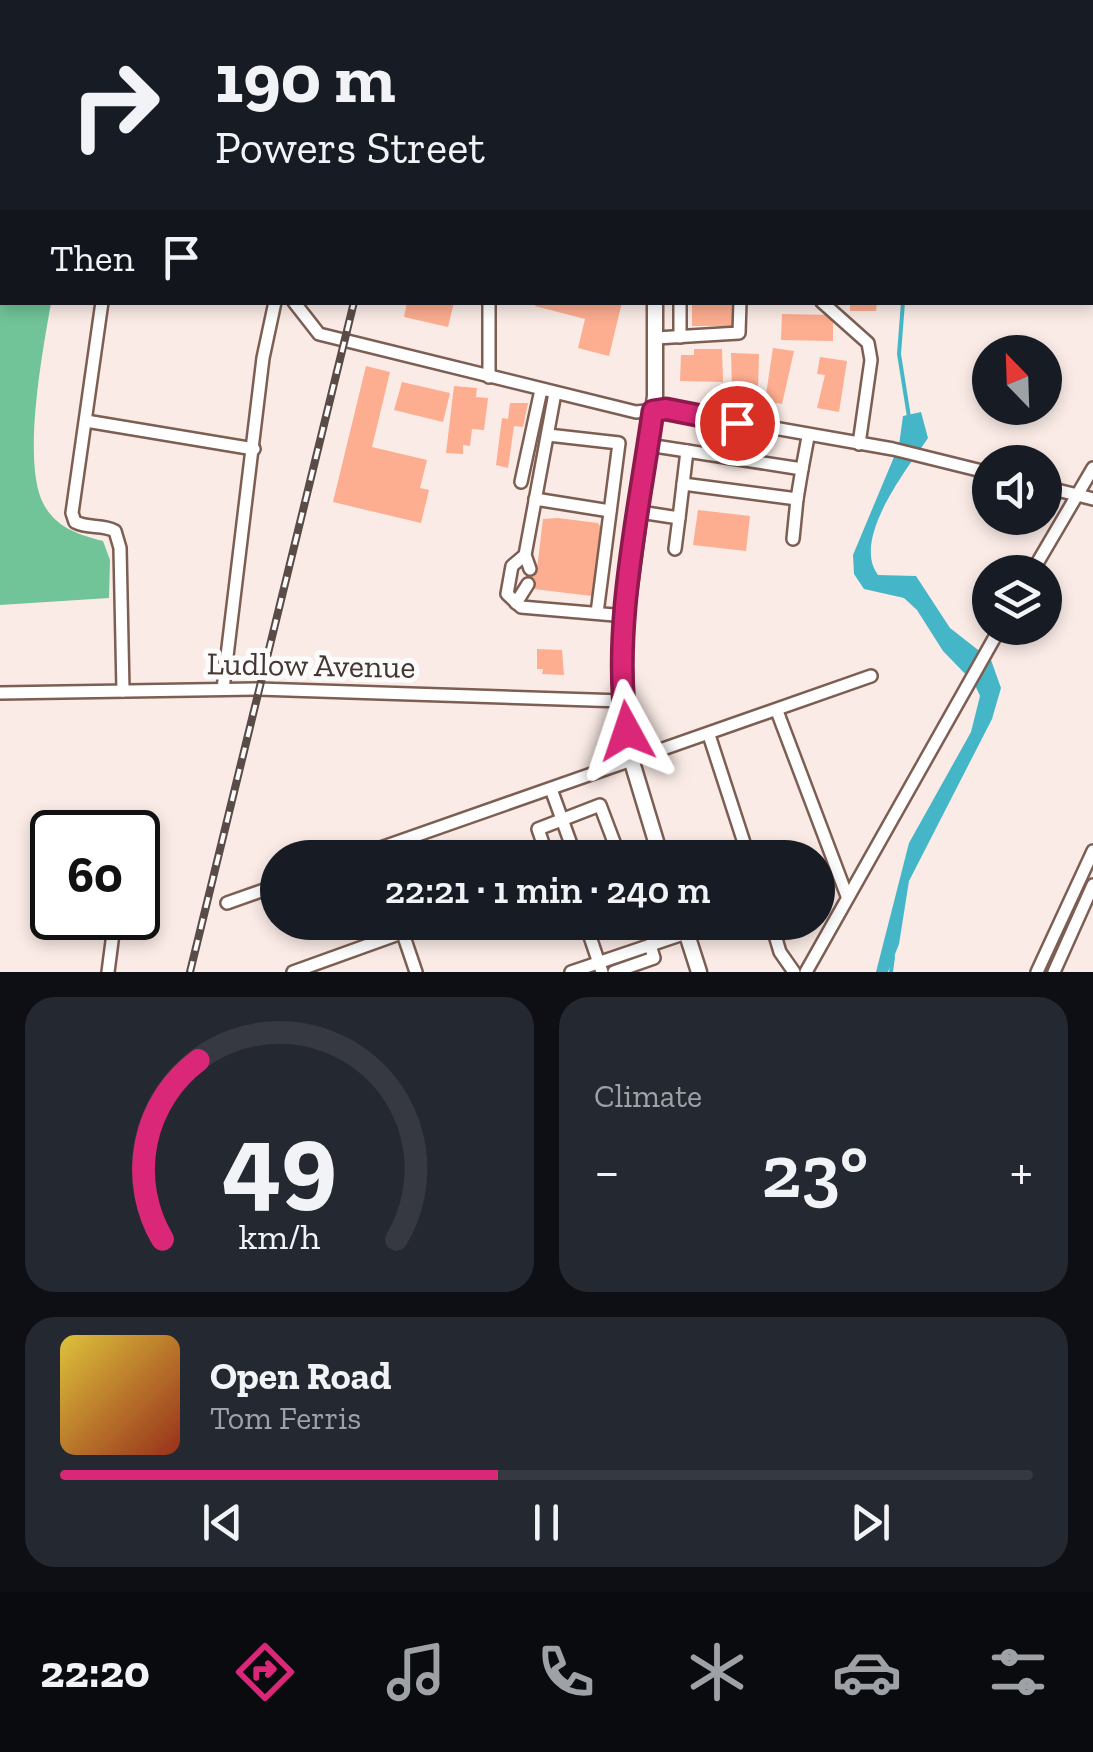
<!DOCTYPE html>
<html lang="en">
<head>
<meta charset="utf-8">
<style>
  body { margin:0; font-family:"Zilla Slab",serif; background:#242831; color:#f1f3f6; height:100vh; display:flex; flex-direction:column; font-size:38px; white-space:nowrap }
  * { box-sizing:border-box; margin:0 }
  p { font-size:32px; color:#9ea1a6 }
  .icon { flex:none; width:55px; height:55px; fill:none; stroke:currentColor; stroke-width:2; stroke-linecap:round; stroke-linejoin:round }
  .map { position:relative; height:972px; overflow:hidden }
  .details { display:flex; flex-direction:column; gap:25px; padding:25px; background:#0d0f14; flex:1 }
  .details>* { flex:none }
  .banner { position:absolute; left:0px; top:0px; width:1095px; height:305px; box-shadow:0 5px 15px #0003; background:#171b24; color:#f1f3f6; overflow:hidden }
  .needle { width:65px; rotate:337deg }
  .tools { position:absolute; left:972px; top:335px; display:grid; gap:20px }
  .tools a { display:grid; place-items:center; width:90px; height:90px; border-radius:50%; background:#171b24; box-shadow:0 5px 15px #0003; font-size:50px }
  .speed { position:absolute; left:30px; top:810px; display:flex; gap:20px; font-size:50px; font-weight:700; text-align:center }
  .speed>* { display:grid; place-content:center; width:130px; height:130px; border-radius:50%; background:#171b24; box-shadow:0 5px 15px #0003; line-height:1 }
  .speed .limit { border:5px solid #111; border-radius:15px; background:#fff; color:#111 }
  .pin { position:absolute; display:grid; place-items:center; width:85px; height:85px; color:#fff; margin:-42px; border:5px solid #fff; border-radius:50%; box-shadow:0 2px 10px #0007 }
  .me { position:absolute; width:110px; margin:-55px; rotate:355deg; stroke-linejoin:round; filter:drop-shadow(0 0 8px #0008) }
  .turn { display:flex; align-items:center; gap:35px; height:210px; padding:0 50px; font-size:45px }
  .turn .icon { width:130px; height:130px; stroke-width:2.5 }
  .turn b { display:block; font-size:70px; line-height:85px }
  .then { display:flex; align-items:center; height:95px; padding:0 50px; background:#0003; gap:20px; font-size:38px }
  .big { font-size:75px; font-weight:600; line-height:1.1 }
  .details .widget { flex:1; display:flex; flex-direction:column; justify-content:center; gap:15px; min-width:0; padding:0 35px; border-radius:30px; background:#242831 }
  .details .dial { align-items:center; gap:0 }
  .dial svg { height:260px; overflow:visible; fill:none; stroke:#363941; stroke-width:7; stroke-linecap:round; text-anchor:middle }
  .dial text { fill:#f1f3f6; stroke:none }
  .song { display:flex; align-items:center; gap:30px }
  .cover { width:120px; height:120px; border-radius:15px; background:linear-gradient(135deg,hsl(50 70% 55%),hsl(10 70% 35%)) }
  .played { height:10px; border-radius:5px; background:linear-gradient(90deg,#db2777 45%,#363941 45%) }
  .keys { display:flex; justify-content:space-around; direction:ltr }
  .heat { display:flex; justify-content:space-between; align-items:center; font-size:55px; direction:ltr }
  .details .tiles { flex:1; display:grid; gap:25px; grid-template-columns:1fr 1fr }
  .widget:last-child { grid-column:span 2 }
  .trip { position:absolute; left:260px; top:840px; width:575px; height:100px; border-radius:50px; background:#171b24; box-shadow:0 5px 15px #0003; font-weight:600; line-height:100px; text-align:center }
  .menu { display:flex; height:160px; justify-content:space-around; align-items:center; background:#090b0e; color:#9ea1a6 }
  .menu .icon { width:70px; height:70px }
  .menu .active { color:#db2777 }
  .menu b { font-size:45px; color:#f1f3f6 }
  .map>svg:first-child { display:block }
</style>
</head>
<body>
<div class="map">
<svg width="1093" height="972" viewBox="0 0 1093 972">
  <rect width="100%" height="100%" fill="#faebe6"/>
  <!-- commercial -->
  <polygon fill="#f0e3cf" points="671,0 1093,0 1093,202 1092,2"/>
  <!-- forest -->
  <path fill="#71c398" d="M0 0H76L2 2V302L51 303C43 349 21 464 44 505 57 528 79 535 103 541L110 560 109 598 0 605Z"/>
  <!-- water -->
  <path fill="#45b6c8" d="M921 412 928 438C907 469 851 539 878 575L916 576 950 628 991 660 1001 688 992 719 909 881 899 944 888 972H876L909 843 971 732 980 696 974 683 943 651 917 610 904 598 864 589 854 574 853 555 899 445 903 416Z"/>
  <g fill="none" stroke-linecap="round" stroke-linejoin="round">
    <!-- stream -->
    <g stroke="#45b6c8" stroke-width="4">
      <polyline points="1092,213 1093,212"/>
      <polyline points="903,302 899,354 909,417"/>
      <polyline points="891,972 893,957"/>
    </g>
  </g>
  <!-- building -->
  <g fill="#fdad90">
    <polygon points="407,302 454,302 448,327 404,317"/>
    <polygon points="536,302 622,302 609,356 578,348 585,319 535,306"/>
    <rect x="692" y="302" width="43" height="24"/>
    <polygon points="850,302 877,302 876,311 850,311"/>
    <polygon points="782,314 833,315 833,341 781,340"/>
    <polygon points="773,348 794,351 782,404 765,401"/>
    <polygon points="694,349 722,349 723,382 680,381 681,355 694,355"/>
    <polygon points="731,353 759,354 758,389 732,389"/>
    <polygon points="820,357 847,361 839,412 817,408 825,375 817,374"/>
    <polygon points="366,366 390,372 372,447 427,460 420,488 429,490 421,523 333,502"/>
    <polygon points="402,382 450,393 443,422 394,410"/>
    <polygon points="454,386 477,388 476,397 488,398 484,430 472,429 470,446 463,445 463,454 446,453"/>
    <polygon points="510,403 528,403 523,427 514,426 508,468 496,465 502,418 508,419"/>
    <polygon points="698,510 750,516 746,551 693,545"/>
    <polygon points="558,518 598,523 603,531 592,596 534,589 534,585 525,584 527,568 537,569 543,519"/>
    <polygon points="537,649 562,650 564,675 542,674 543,669 537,669"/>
  </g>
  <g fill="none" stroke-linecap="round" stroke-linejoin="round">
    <defs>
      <g id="minor">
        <polyline points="599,0 599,2"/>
        <polyline points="764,0 764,2"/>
        <polyline points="918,0 918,2"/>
        <polyline points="129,2 130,0"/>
        <polyline points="227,2 228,0"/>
        <polyline points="316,2 317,0"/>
        <polyline points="406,2 406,0"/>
        <polyline points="1092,140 1093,140"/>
        <path d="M102 302 72 513 75 522C89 529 102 524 115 531L120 548 123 691"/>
        <polyline points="294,302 319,334 636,412 666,409 893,449 990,473"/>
        <polyline points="489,302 489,377"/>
        <polyline points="680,302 680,337"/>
        <polyline points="822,302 868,343 871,360 859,444"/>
        <polyline points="656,338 739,333 740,302"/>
        <polyline points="555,393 525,555 512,566 507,594 521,607 626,616"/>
        <polyline points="86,421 254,449"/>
        <polyline points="548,435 619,443 597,613"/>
        <polyline points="648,445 687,451"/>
        <polyline points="521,482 541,390"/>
        <polyline points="683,484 797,499 802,469"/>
        <polyline points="1045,487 1093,499"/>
        <polyline points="535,499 610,511"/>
        <polyline points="640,512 679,518 675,549"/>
        <polyline points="679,518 687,451 802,469 808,437"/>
        <polyline points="793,539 797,499"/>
        <polyline points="525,555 530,569"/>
        <polyline points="1032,572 1093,468"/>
        <polyline points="516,603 528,584"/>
        <polyline points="223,689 263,358 275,302"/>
        <polyline points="0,693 258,689 622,701"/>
        <polyline points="777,711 847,896"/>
        <polyline points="709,735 749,858"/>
        <polyline points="551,789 576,858"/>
        <polyline points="352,858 871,676"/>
        <polyline points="548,858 538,829 600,805 620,858"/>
        <polyline points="227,903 278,885"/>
        <polyline points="399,922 416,972"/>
        <polyline points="585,922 602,972"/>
        <polyline points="601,922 613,928 630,922"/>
        <polyline points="771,922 780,952 794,972"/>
        <polyline points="108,972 114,926"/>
        <polyline points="293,972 432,922"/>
        <polyline points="571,972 686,933"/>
        <polyline points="614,972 654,958 650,945"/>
        <polyline points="806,972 1000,628"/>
        <polyline points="1037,972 1093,851"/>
        <polyline points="1054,972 1093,885"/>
      </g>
      <g id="major">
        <polyline points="648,0 648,2"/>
        <polyline points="655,302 655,396 625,624 622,701 632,762 661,858"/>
        <polyline points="683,922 699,972"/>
      </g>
    </defs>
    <!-- minor casing -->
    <use href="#minor" stroke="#7d5e53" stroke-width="16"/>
    <!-- major casing -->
    <use href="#major" stroke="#7d5e53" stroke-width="19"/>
    <!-- minor -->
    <use href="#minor" stroke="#fff" stroke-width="11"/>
    <!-- major -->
    <use href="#major" stroke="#fff" stroke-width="14"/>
    <defs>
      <g id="rail">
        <polyline points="429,2 430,0"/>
        <polyline points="190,972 354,302"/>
      </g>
    </defs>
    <!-- rail casing -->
    <use href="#rail" stroke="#594b46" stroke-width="8"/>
    <!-- rail -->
    <use href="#rail" stroke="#fcfcfc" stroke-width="4" stroke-dasharray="11" stroke-linecap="butt"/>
  </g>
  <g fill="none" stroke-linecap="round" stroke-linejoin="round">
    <defs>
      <path id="route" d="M627 731C611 632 639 511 653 411L666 409 737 423"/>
    </defs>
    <!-- route casing -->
    <use href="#route" stroke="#8e194d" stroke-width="25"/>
    <!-- route -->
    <use href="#route" stroke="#db2777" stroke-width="18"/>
  </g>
  <g text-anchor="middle" stroke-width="10" stroke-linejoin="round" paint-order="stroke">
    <!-- street labels -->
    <g font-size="32" fill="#443631" stroke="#fcfcfc">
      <text transform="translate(311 665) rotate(1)" y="11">Ludlow Avenue</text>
    </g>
  </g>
</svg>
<div class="tools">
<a><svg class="needle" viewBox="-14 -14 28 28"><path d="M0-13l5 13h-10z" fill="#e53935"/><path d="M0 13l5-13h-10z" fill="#9ea1a6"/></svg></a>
<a><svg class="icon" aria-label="sound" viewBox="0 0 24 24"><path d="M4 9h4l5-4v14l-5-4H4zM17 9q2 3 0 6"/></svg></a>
<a><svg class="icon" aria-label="layers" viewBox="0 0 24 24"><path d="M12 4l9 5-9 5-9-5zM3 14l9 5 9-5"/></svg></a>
</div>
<div class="speed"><div class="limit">60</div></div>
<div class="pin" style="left:737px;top:423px;background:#d93025"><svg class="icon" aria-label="arrive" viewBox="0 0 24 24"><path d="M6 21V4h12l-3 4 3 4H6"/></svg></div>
<svg class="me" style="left:627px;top:731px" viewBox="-20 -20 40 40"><path d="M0-17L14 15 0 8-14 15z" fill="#db2777" stroke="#fff" stroke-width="4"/></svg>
<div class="trip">22:21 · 1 min · 240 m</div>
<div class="banner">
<div class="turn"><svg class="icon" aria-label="right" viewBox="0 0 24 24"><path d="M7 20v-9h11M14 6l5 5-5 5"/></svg><div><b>190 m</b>Powers Street</div></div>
<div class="then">Then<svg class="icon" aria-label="arrive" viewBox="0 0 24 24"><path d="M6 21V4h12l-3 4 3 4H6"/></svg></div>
</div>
</div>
<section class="details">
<div class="tiles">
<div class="widget dial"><svg viewBox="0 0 100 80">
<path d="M14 69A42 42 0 1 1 86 69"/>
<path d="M14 69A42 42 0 0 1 25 14" stroke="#db2777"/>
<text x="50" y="56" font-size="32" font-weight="700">49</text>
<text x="50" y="72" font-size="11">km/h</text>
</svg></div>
<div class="widget"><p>Climate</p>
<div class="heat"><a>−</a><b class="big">23°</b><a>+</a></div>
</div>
<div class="widget">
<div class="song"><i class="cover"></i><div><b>Open Road</b><p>Tom Ferris</p></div></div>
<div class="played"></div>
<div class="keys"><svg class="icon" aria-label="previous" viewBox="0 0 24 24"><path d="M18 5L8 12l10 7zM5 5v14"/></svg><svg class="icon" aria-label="pause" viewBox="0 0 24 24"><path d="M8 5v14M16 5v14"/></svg><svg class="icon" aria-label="next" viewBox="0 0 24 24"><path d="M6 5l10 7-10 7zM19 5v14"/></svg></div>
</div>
</div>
</section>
<nav class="menu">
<b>22:20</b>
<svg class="icon active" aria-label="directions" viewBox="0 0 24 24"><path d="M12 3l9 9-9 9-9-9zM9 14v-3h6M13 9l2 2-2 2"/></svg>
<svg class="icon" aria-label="music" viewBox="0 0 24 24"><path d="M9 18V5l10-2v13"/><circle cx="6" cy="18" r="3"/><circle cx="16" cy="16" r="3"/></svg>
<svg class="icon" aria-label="phone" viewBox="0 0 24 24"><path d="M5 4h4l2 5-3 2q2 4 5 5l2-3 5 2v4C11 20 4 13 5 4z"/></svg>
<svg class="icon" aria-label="climate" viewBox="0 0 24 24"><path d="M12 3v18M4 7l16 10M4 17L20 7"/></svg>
<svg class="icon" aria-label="car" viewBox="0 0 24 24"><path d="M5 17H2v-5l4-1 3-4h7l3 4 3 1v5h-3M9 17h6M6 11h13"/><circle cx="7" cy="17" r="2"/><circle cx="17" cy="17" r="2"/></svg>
<svg class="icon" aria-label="filters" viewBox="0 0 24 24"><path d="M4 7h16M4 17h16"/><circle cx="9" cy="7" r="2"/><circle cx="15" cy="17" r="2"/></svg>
</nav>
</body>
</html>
